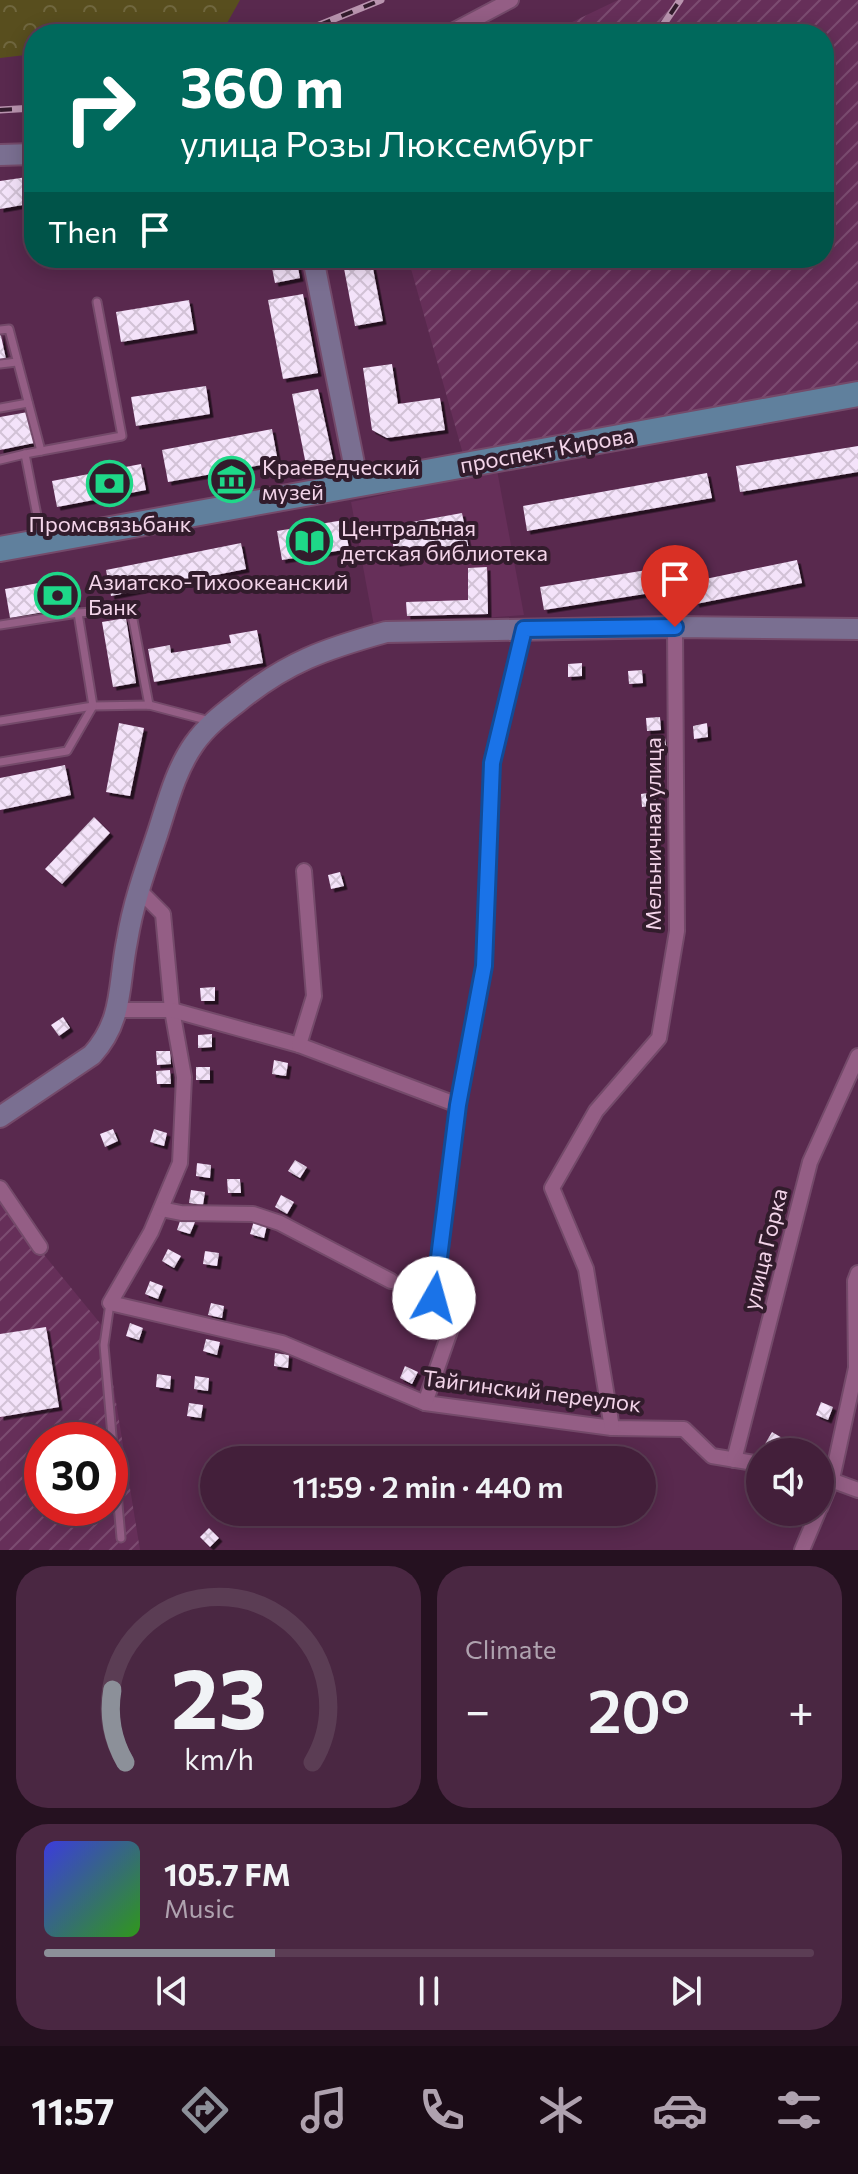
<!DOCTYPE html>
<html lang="en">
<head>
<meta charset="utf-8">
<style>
  body { margin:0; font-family:Commissioner,sans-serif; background:#4a2742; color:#f1f3f6; height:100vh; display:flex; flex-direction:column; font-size:30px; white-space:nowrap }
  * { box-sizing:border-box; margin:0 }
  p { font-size:26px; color:#afa2af }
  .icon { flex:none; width:44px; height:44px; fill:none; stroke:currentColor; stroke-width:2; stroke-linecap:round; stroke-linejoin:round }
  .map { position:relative; height:1550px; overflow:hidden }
  .drawer { display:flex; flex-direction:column; gap:16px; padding:16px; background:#251120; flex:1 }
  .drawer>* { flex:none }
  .top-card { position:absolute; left:24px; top:24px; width:810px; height:244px; border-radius:32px; box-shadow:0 4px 20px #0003,0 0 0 2px #5b3d54; background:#00695c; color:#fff; overflow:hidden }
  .buttons { position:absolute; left:746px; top:1438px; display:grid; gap:16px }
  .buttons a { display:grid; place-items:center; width:88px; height:88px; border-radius:50%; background:#431f3a; box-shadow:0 4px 20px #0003,0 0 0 2px #5b3d54; font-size:40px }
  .speed { position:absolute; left:24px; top:1422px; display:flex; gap:16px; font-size:40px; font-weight:700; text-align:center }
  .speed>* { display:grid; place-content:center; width:104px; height:104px; border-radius:50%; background:#431f3a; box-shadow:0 4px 20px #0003,0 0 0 2px #5b3d54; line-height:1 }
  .speed .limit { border:12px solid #d22; background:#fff; color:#111 }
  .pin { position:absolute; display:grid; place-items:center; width:68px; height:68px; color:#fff; margin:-82px -34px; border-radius:50% 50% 50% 0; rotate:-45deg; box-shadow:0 0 8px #0007 }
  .pin .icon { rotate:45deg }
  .me { position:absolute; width:88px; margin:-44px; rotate:7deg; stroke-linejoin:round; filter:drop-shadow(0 0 6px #0008) }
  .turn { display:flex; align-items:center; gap:28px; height:168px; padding:0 24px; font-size:36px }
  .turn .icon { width:104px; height:104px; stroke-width:2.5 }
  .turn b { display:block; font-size:56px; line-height:68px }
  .then { display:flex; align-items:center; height:76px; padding:0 24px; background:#0003; gap:16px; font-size:30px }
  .big { font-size:60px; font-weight:600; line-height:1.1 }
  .drawer .tile { flex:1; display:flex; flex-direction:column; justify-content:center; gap:12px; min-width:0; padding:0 28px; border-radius:32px; background:#4a2742 }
  .drawer .dial { align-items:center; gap:0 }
  .dial svg { height:208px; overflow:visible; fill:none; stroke:#5b3d54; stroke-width:7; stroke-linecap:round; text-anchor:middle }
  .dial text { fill:#f1f3f6; stroke:none }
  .song { display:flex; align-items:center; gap:24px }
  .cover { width:96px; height:96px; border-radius:12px; background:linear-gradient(135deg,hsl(240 70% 55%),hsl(110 70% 35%)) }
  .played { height:8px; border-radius:4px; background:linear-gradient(90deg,#8c9099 30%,#5b3d54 30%) }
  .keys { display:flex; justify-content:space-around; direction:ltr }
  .heat { display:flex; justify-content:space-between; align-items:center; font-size:44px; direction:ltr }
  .drawer .tiles { flex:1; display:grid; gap:16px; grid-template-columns:1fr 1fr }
  .tile:last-child { grid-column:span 2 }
  .trip { position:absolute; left:200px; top:1446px; width:456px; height:80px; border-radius:40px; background:#431f3a; box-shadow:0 4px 20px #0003,0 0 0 2px #5b3d54; font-weight:600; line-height:80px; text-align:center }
  .tabs { display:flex; height:128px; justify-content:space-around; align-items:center; background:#1b0c17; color:#afa2af }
  .tabs .icon { width:56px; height:56px }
  .tabs .selected { color:#8c9099 }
  .tabs b { font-size:36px; color:#f1f3f6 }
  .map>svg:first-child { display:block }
</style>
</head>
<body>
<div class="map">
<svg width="858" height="1550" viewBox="0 0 858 1550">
  <defs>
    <pattern id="industrial-furrows" width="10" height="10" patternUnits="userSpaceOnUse" patternTransform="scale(2)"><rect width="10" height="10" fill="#662f59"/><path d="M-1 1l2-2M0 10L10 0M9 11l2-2" fill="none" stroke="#7c4c71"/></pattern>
    <pattern id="forest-crowns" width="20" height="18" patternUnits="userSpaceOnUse" patternTransform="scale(2)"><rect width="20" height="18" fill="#584e1e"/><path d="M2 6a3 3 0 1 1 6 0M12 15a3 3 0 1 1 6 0" fill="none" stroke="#70673f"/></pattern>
    <pattern id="building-cross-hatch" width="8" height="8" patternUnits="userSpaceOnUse" patternTransform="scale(2)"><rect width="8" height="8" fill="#f4e3fa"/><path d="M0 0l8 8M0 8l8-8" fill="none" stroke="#d2c2d6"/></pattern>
    <filter id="shadow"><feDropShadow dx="3.5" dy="3.5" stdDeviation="0" flood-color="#0009"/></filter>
  </defs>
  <rect width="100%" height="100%" fill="#59294e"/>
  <!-- built -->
  <polygon fill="#662f59" points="497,470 524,615 374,626 351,502"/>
  <!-- industrial -->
  <g fill="url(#industrial-furrows)" fill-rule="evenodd">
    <polygon points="618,0 858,0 858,382 463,454 408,258 824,258 824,34 547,34"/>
    <path d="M0 1201 104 1328 140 1550H0ZM42 1440H110V1508H42Z"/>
  </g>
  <!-- forest -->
  <polygon fill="url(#forest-crowns)" points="0,0 240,0 222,32 34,34 34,54 0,58"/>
  <!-- building -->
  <g fill="url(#building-cross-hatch)" filter="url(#shadow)">
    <polygon points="34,176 34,203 0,209 0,181"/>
    <polygon points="270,258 296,258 300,278 275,283"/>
    <polygon points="342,258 371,258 383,321 355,326"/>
    <polygon points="303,294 318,373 283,379 268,300"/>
    <polygon points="189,300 194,330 121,342 116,312"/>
    <polygon points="0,331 6,359 0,360"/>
    <polygon points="392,364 398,404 440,398 445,430 387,438 372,430 363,368"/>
    <polygon points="206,386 210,414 136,426 131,397"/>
    <polygon points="318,389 333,459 306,465 292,394"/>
    <polygon points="28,412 34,443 0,450 0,417"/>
    <polygon points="272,429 278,462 168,482 162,450"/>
    <polygon points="858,446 858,472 740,492 736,466"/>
    <polygon points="141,464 146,490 57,507 52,481"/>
    <polygon points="707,473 712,498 527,531 523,506"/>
    <polygon points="462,513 469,550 443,555 441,543 418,547 420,559 396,563 390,526"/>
    <polygon points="344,520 349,549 282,560 277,531"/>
    <polygon points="241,543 246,569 111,596 106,570"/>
    <polygon points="797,560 802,583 696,604 691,582"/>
    <polygon points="487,567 488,614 407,616 406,602 468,600 468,568"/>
    <polygon points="647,570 651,593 544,610 540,587"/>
    <polygon points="72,577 77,606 10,618 5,589"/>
    <polygon points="126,618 136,683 113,687 102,622"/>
    <polygon points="257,630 263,663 154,682 148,649 170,645 171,653 231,643 229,635"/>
    <polygon points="582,663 582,676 568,677 568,664"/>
    <polygon points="642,670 643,683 629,684 628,671"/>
    <polygon points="660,717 661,730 647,731 646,718"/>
    <polygon points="119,723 144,728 130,796 106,792"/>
    <polygon points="707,723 708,737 694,739 693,726"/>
    <polygon points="665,738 667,751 653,753 651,740"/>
    <polygon points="65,765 71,795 0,810 0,778"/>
    <polygon points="655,792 656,805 642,807 641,794"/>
    <polygon points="94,817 110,833 62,884 45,869"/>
    <polygon points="340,872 344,886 331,889 328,875"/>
    <polygon points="215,987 215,1001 201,1001 200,988"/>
    <polygon points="63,1017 70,1028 59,1036 51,1025"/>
    <polygon points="212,1034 212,1047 198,1048 198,1035"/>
    <polygon points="156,1051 170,1051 171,1064 157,1065"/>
    <polygon points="274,1060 288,1063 286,1076 272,1074"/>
    <rect x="196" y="1067" width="14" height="13"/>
    <polygon points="170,1070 171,1084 157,1084 156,1071"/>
    <polygon points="113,1129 118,1141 105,1147 100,1134"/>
    <polygon points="154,1129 167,1133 164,1146 150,1142"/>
    <polygon points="295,1160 307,1167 300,1178 288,1171"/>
    <polygon points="197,1163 211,1165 210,1178 196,1176"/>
    <polygon points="227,1179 240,1179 241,1193 228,1193"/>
    <polygon points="191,1190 205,1192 203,1205 189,1203"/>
    <polygon points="281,1195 294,1202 287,1214 275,1207"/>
    <polygon points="181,1218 195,1222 190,1234 177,1230"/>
    <polygon points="254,1221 267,1225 264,1238 250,1234"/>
    <polygon points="168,1249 181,1256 174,1268 162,1261"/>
    <polygon points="205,1251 219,1253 217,1266 203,1264"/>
    <polygon points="150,1281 163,1286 158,1299 145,1294"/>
    <polygon points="408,1291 419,1300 410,1310 400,1300"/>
    <polygon points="211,1303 224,1306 222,1318 208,1315"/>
    <polygon points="130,1323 143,1328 139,1340 126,1336"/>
    <polygon points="46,1327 59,1407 0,1417 0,1334"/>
    <polygon points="206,1339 220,1342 217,1355 203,1351"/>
    <polygon points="275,1353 289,1355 288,1368 274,1366"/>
    <polygon points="405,1366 418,1372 412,1384 400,1378"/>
    <polygon points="157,1374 171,1376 170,1389 156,1387"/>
    <polygon points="195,1376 209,1378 208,1391 194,1389"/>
    <polygon points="821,1402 833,1407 828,1420 816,1415"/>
    <polygon points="189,1403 203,1405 201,1418 187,1416"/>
    <polygon points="772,1432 784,1439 777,1451 765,1444"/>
    <polygon points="209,1528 219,1538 210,1547 200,1537"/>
  </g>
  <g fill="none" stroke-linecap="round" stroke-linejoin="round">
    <defs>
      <g id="lane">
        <polyline points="0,330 9,329 41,451"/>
        <polyline points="0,364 17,362"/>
        <polyline points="0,408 28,403"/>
        <polyline points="25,454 122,436 97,302"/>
        <polyline points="0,460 25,454 41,536"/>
        <polyline points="0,625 78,613"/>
        <polyline points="0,721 93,706 149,705 210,721"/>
        <polyline points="0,762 67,751 93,706 78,613 131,609 149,705"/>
        <polyline points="110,1303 104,1345 121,1538"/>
      </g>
      <g id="street">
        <polyline points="447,34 511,0"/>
        <polyline points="138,889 163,914 172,1010 184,1077 180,1163 151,1232 110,1303 282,1343 425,1403 612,1428 684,1429 712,1456 760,1464"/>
        <polyline points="118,1010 172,1010 299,1045 458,1105"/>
        <polyline points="299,1045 314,996 304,871"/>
        <polyline points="0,1188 40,1247"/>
        <polyline points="161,1209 181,1213 253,1214 280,1223 391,1281"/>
        <polyline points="425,1403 457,1311 434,1298 458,1105 484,966 492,763 524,629"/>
        <polyline points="612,1428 586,1269 552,1188 596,1111 659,1038 677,931 675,627"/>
        <polyline points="734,1460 810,1162 858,1056"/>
        <polyline points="820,1476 858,1490"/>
        <polyline points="820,1508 832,1479 856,1368 855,1281 858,1273"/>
        <polyline points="802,1550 818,1512"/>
      </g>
      <g id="secondary">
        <polyline points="0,155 34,154"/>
        <polyline points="313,258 358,484"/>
        <path d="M0 1117 92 1055C124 1020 118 985 127 941 133 904 145 870 157 835 167 805 175 771 194 744 206 727 221 715 238 702 287 662 325 649 386 632L675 627 858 629"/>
      </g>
      <polyline id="primary" points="0,549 858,394"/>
    </defs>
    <!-- lane casing -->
    <use href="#lane" stroke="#744a6a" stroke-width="11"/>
    <!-- street casing -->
    <use href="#street" stroke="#744a6a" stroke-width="18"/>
    <!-- secondary casing -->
    <use href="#secondary" stroke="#744a6a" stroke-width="24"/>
    <!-- primary casing -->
    <use href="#primary" stroke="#744a6a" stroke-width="28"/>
    <!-- lane -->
    <use href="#lane" stroke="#945e85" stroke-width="7"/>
    <!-- street -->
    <use href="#street" stroke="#945e85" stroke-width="14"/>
    <!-- secondary -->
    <use href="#secondary" stroke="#7a6f91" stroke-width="20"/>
    <!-- primary -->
    <use href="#primary" stroke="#60809d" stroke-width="24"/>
    <defs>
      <g id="rail">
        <polyline points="297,34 381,0"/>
        <polyline points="657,34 680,0"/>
        <polyline points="0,110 34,108"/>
      </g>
    </defs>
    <!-- rail casing -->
    <use href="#rail" stroke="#b994af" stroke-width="7"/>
    <!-- rail -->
    <use href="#rail" stroke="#321c2c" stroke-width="4" stroke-dasharray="12" stroke-linecap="butt"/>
  </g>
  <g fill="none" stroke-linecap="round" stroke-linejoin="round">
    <defs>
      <polyline id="route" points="434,1298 458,1105 484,966 492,763 524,629 675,627"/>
    </defs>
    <!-- route casing -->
    <use href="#route" stroke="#114b97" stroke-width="20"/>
    <!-- route -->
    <use href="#route" stroke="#1a73e8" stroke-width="14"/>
  </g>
  <!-- icons -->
  <defs>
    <symbol id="museum-ring" viewBox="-11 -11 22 22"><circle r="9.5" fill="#321c2c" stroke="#1ed888" stroke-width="1.5"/><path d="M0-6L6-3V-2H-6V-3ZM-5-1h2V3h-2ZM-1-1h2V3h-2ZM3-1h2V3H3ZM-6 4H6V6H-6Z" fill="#1ed888"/></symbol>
    <symbol id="bank-ring" viewBox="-11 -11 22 22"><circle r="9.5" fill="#321c2c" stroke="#1ed888" stroke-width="1.5"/><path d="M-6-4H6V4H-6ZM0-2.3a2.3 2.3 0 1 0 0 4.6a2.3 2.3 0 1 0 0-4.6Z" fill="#1ed888"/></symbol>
    <symbol id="library-ring" viewBox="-11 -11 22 22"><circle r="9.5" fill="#321c2c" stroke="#1ed888" stroke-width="1.5"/><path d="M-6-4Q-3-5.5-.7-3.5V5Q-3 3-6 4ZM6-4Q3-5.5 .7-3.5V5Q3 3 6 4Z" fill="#1ed888"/></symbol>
  </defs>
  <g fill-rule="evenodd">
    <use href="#museum-ring" x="206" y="454" width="51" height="51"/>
    <use href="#bank-ring" x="84" y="458" width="51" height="51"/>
    <use href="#library-ring" x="284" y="516" width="51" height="51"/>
    <use href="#bank-ring" x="32" y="570" width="51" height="51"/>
  </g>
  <g text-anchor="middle" stroke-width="8" stroke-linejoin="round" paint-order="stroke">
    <!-- street labels -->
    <g font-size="22" fill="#f3d4e9" stroke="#321c2c">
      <text transform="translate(547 450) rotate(-10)" y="8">проспект Кирова</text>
      <text transform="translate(653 834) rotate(-90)" y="8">Мельничная улица</text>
      <text transform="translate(765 1249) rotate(-76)" y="8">улица Горка</text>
      <text transform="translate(532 1391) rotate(7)" y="8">Тайгинский переулок</text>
    </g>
    <!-- poi labels -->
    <g font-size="22" fill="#f3d4e9" stroke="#321c2c" text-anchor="start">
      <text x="262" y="475">Краеведческий<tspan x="262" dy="25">музей</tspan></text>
      <text x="110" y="532" text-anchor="middle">Промсвязьбанк</text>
      <text x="341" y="536">Центральная<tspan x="341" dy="25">детская библиотека</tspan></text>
      <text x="88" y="590">Азиатско-Тихоокеанский<tspan x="88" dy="25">Банк</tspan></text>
    </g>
  </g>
</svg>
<div class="buttons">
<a><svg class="icon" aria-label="sound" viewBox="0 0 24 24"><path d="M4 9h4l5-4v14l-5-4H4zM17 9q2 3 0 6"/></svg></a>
</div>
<div class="speed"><div class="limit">30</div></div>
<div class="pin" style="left:675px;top:627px;background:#d93025"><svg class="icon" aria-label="arrive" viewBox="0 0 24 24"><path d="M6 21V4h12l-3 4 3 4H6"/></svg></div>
<svg class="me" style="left:434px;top:1298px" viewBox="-20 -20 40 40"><circle r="19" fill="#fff"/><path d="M0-13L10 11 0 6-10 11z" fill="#1a73e8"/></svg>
<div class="trip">11:59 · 2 min · 440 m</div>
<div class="top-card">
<div class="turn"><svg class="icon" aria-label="right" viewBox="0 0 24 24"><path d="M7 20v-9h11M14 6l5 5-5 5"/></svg><div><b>360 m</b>улица Розы Люксембург</div></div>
<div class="then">Then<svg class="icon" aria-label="arrive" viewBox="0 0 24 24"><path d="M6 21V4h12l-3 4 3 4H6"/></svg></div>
</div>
</div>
<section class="drawer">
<div class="tiles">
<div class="tile dial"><svg viewBox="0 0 100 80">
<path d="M14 69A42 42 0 1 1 86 69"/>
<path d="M14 69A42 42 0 0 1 9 41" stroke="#8c9099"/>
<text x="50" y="56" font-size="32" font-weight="700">23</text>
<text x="50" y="72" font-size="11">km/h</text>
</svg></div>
<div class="tile"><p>Climate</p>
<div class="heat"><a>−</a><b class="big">20°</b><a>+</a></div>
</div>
<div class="tile">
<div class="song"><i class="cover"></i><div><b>105.7 FM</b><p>Music</p></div></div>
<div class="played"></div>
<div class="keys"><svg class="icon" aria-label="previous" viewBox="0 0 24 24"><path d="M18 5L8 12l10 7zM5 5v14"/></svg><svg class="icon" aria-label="pause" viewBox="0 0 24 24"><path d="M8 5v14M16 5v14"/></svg><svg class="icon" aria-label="next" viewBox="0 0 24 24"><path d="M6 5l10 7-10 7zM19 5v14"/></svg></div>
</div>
</div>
</section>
<nav class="tabs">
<b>11:57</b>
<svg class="icon selected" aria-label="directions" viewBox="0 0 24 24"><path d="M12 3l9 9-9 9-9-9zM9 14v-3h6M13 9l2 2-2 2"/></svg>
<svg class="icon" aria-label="music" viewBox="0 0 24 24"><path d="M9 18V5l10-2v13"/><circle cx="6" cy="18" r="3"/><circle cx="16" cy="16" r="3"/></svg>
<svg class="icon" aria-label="phone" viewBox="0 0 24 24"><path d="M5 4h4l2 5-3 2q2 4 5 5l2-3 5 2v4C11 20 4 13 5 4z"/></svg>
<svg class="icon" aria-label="climate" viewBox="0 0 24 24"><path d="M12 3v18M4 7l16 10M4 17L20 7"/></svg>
<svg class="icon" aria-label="car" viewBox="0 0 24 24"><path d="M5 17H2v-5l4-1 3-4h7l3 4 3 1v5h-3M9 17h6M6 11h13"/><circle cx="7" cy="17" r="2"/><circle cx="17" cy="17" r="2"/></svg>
<svg class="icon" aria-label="filters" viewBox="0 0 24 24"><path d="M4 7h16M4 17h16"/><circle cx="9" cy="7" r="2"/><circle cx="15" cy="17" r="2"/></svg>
</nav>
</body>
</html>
